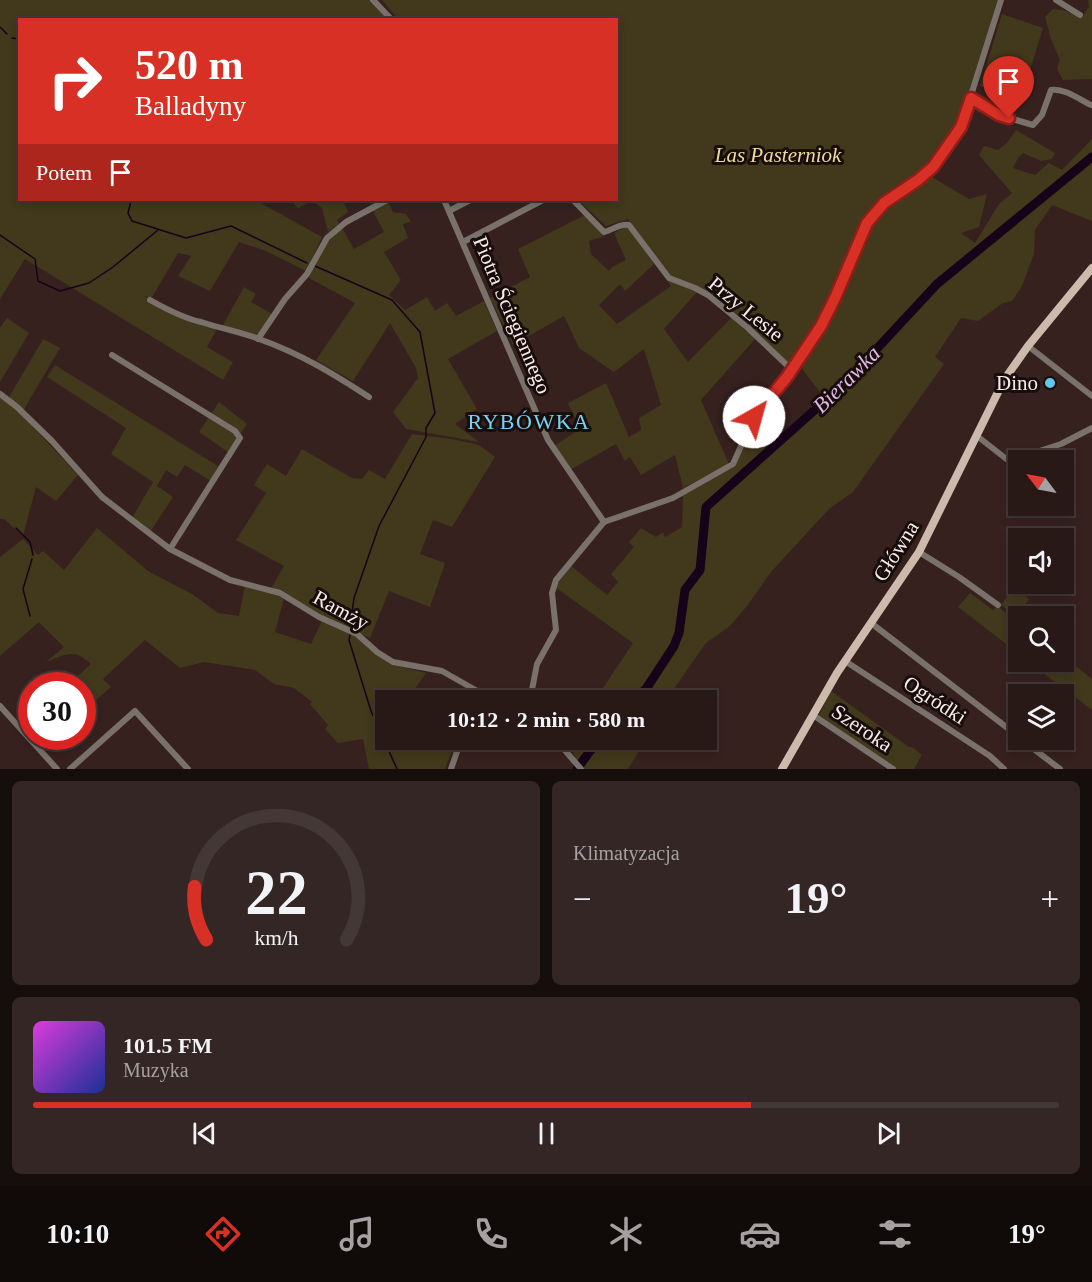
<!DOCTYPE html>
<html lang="pl">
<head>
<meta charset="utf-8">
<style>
  body { margin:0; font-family:Georgia,serif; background:#342624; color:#f1f3f6; height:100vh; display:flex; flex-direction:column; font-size:22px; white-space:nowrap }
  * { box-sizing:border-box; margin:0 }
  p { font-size:20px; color:#a5a0a1 }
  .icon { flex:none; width:33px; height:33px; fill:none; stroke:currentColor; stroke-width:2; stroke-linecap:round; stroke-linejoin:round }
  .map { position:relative; height:769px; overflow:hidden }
  .drawer { display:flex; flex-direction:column; gap:12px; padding:12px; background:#160e0d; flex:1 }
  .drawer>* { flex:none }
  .guide { position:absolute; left:18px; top:18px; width:600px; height:183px; border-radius:0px; box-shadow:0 3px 9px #0003,0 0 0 2px #443836; background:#d93025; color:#fff; overflow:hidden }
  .needle { width:39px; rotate:302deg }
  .tools { position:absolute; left:1008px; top:450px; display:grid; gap:12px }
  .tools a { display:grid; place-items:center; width:66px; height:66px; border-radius:0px; background:#281917; box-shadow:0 3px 9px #0003,0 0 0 2px #443836; font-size:30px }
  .speed { position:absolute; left:18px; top:672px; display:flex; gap:12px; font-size:30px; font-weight:700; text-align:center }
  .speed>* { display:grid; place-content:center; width:78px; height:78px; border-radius:50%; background:#281917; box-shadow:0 3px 9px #0003,0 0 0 2px #443836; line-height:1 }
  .speed .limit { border:9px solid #d22; background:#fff; color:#111 }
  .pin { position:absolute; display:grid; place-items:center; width:51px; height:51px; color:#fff; margin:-62px -26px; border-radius:50% 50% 50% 0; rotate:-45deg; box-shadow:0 0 6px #0007 }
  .pin .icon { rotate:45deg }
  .me { position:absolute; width:66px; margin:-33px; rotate:38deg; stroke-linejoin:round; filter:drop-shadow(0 0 4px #0008) }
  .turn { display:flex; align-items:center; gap:21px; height:126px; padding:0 18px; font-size:27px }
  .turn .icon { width:78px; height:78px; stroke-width:2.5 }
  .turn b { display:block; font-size:42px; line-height:51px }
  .then { display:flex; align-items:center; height:57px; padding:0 18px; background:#0003; gap:12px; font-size:22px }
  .big { font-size:45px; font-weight:700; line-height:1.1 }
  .drawer .card { flex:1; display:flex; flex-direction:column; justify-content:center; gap:9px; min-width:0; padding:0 21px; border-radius:9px; background:#342624 }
  .drawer .dial { align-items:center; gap:0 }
  .dial svg { height:156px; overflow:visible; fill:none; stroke:#443836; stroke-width:7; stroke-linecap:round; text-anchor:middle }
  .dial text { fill:#f1f3f6; stroke:none }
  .song { display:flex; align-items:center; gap:18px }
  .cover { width:72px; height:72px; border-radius:9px; background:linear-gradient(135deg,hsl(300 70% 55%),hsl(230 70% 35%)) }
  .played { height:6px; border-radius:3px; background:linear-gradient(90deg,#d93025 70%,#443836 70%) }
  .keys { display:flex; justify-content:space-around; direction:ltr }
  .heat { display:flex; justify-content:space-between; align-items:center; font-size:33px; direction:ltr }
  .drawer .tiles { flex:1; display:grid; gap:12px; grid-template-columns:1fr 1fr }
  .card:last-child { grid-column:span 2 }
  .trip { position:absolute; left:375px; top:690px; width:342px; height:60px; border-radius:0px; background:#281917; box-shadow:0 3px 9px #0003,0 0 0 2px #443836; font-weight:700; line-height:60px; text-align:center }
  .dock { display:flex; height:96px; justify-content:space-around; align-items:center; background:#100a09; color:#a5a0a1 }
  .dock .icon { width:42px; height:42px }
  .dock .selected { color:#d93025 }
  .dock b { font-size:27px; color:#f1f3f6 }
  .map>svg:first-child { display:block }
</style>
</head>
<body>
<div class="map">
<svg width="1092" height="769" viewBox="0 0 1092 769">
  <rect width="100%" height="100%" fill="#36211f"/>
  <!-- green -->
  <g fill="#42381b">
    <polygon points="0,0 371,0 388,19 20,20 20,200 255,200 322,237 306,271 266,251 239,242 210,291 178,276 191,256 178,253 151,299 143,295 157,306 217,329 207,347 233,362 223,380 25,259 0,299"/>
    <path d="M382 0H1000L960 124 932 177 969 199 987 194 979 227 961 233 975 243 999 204 1012 193 979 155 984 146 998 150 1007 143 1016 130 1055 153 1052 159 1041 161 1023 153 1018 158 1013 168 1035 175 1049 163 1062 170 1092 139V221L1052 205 1035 230 1034 254 1022 286 1012 301 1003 303 978 321 961 318 935 357 944 364 853 492 829 509 771 572 747 606 730 626 706 643 666 700H634C653 686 677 651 681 627L645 687 629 700H595L633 643 555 587 571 566 607 595 618 582 611 574 634 547 629 542 641 528 656 537 663 532 665 537 682 527 683 495 734 466 753 426 776 442 704 507 700 537 707 530 708 509 861 369 887 342 877 347 825 399 800 366 785 361 731 312 673 278 628 219 606 226 578 200H616V20L398 19Z"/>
    <polygon points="1088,0 1092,0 1092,79 1063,80 1057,69 1060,60 1051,39 1045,17 1053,9 1063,10 1082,17 1089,7"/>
    <polygon points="1002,14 1043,28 1021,100 980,86"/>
    <polygon points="291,200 343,200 348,212 337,220 339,224 328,232 322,208 312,201 298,208"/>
    <path d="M388 202 393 212 406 214 411 222 403 224 408 238 384 252 401 280 389 295 405 310 427 297 435 311 447 303 456 316 484 301 497 331 448 359 477 409 455 424 479 442 406 429 393 412 418 378 416 368 390 323 353 381 316 360 355 303 309 278C317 258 325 243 342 228L354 249 384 232 373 211Z"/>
    <polygon points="585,215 605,236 589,241 591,254 609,271 612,267 626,260 614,233 626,227 633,232 654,264 625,291 620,284 599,305 617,324 671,286 666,279 698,291 664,329 688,362 732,317 756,338 701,400 729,464 683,488 675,455 641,475 630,457 625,461 616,444 570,470 554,446 580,429 568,403 606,383 629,437 641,430 639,418 661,405 644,349 614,372 579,348 564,316 513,345 490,298 530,277 518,249"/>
    <polygon points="244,287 256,294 251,302 272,314 257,335 223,325"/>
    <polygon points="7,318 29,333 0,382 0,328"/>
    <polygon points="43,339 60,348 23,411 8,399"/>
    <polygon points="55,365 218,466 211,481 185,465 177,477 166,470 157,486 173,497 150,532 132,518 153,482 111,454 126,428 47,377"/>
    <polygon points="0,397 16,409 78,475 56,501 36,487 23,536 4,519 0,519"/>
    <polygon points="219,402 247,424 228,452 199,432"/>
    <polygon points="412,434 452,439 479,445 495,457 452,527 433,520 420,554 445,563 430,607 389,591 370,638 319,615 272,587 284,566 236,540 266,493 254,485 267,464 286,476 302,449 352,478 362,479 369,470 385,479"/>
    <path d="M97 528 148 571 192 594 218 613 239 616 245 585 284 598 275 632 311 644 322 621 354 635 367 645V648L394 665 426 673 407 700H386V740H443L454 745 445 769H369L363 739 338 743 325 729 328 725 310 704 312 702 294 688 274 684 255 670 204 662 180 668 145 640 103 679 111 687 83 711 82 686 68 685 91 664C74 648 66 654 46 662L64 647 39 622 0 656V557L23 539 38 555 43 551 64 570Z"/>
    <polygon points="1014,587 1029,599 1016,616 1001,605"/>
    <polygon points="970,593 993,610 997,606 1018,622 1018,653 958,607"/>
    <polygon points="1064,657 1092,679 1092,710 1029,662 1064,662"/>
    <polygon points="831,691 909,747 912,747 922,755 914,769 895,769 819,715"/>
    <polygon points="574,740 597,740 583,762 599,740 646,740 628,769 584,769 573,754 576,749"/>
  </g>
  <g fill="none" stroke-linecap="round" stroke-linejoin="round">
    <!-- stream -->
    <g stroke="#170319" stroke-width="1.5">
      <polyline points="0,27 7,34"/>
      <polyline points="12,38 20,39"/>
      <polyline points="129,200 131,201 128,213 132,221 186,238 231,226 307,263"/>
      <polyline points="0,235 35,259 38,281 60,291 89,283 113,267 158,230"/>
      <polyline points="315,266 392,300 420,332 435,413 426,428 426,437 379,526 354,598 350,626"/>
      <polyline points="16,528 30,542 33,555"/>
      <polyline points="30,616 23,589 32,559"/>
      <polyline points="350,635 349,640 371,711 397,769"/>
    </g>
    <!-- river -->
    <g stroke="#170319" stroke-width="9">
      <polyline points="632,700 646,689 674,646 679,633 685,590 700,570 706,507 845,383 937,284 1092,157"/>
      <polyline points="577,769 598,740"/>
    </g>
    <!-- minor -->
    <g stroke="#79716a" stroke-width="6">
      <polyline points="373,0 392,20"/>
      <polyline points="1056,0 1080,15"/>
      <path d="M971 98 999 115 1033 125 1042 115 1051 90C1064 88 1079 99 1091 105"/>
      <polyline points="444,200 548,440 604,522"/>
      <path d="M573 200 604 232C613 230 620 223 629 225L669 278 695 288 708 295 748 328 792 370"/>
      <polyline points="449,211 470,200"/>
      <polyline points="463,242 543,200"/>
      <path d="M150 300C166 309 183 318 201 322 220 328 240 332 259 339 301 354 332 373 369 397"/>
      <polyline points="258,339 285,299 307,274 327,238 346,222 387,200"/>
      <polyline points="1028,346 1092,396"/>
      <polyline points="112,355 235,431 240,438 170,549"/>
      <polyline points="0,394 17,407 52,441 102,497 170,549 230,580 280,593 319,617 357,634 377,652 393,662 442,671 493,700"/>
      <polyline points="977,436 1009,461 1061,444 1092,428"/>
      <polyline points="1009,461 1018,469"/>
      <polyline points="1062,506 1072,514"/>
      <polyline points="919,552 959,577 998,605"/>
      <polyline points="871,623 1018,736"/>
      <polyline points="845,661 990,756 1004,769"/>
      <polyline points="530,700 537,664 556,630 552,593 556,580 604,522 673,498 733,464 754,417 792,370 827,315 861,235 873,215 884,203 926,174 942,155 961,127 1001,0"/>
      <polyline points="0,706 57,769"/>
      <polyline points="813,715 893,769"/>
      <polyline points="556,740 581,769"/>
      <polyline points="1022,740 1060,769"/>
      <polyline points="70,769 135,711 188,769"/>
      <polyline points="451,769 461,740"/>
    </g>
    <!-- major -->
    <polyline stroke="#ccbaad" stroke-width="8" points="782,769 837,673 919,552 1004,380 1028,346 1092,268"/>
  </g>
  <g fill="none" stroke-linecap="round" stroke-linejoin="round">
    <defs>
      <polyline id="route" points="754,417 787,377 821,326 835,298 867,223 884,203 918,180 933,167 961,127 971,98 999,115 1009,118"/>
    </defs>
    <!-- route casing -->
    <use href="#route" stroke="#8d1f18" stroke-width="15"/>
    <!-- route -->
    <use href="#route" stroke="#d93025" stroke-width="10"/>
  </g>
  <!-- markers -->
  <circle fill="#64c5ee" stroke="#170e0c" stroke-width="2" cx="1050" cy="383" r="6"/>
  <g text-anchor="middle" stroke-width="6" stroke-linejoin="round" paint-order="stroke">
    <!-- park labels -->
    <g font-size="21" font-style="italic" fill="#f0da99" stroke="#170e0c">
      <text x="778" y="162">Las Pasterniok</text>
    </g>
    <!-- street labels -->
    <g font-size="21" fill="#faebe9" stroke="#170e0c">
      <text transform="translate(746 309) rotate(39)" y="7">Przy Lesie</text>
      <text transform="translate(512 315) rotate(67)" y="7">Piotra Ściegiennego</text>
      <text transform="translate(896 551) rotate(-58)" y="7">Główna</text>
      <text transform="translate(341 610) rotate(29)" y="7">Ramży</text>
      <text transform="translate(935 700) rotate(33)" y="7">Ogródki</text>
      <text transform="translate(862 728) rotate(34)" y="7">Szeroka</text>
    </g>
    <!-- poi labels -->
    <g font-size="21" fill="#faebe9" stroke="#170e0c" text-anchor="end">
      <text x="1038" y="390">Dino</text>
    </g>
    <!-- water labels -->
    <g font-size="22" font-style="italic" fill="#e5b6e9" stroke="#170e0c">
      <text transform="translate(846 379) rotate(-45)" y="8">Bierawka</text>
    </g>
    <!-- neighbourhood labels -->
    <g font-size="22" letter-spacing="1.5" fill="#78d0f6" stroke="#170e0c">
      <text x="529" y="429">RYBÓWKA</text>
    </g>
  </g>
</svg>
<div class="tools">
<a><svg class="needle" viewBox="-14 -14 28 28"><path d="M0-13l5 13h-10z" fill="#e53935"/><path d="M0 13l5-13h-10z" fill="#a5a0a1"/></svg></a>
<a><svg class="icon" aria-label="sound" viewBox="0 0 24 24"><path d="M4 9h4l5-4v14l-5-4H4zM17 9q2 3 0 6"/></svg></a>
<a><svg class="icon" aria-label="search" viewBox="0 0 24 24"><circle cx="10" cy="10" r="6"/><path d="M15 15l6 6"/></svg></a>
<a><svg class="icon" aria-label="layers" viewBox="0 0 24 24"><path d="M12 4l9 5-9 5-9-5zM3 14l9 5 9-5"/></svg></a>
</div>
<div class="speed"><div class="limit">30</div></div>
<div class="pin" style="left:1009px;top:118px;background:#d93025"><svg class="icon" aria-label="arrive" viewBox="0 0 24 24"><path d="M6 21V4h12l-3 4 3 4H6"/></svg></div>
<svg class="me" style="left:754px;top:417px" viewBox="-20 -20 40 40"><circle r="19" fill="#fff"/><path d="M0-13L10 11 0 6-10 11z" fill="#d93025"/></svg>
<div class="trip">10:12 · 2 min · 580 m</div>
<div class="guide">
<div class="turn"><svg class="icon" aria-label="right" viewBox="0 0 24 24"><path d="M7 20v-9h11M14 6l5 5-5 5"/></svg><div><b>520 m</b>Balladyny</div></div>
<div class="then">Potem<svg class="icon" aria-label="arrive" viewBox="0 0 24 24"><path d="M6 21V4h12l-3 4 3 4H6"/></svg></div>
</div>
</div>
<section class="drawer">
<div class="tiles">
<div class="card dial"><svg viewBox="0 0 100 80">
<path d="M14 69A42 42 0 1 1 86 69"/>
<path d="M14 69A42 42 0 0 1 8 42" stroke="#d93025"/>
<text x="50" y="56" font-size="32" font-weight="700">22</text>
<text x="50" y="72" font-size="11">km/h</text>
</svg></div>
<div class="card"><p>Klimatyzacja</p>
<div class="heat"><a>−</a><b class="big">19°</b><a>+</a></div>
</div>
<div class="card">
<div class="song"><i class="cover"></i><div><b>101.5 FM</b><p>Muzyka</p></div></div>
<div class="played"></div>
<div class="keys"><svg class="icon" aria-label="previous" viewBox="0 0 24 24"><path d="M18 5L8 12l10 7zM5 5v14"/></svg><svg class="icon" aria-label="pause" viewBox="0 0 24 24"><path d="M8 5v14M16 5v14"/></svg><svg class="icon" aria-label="next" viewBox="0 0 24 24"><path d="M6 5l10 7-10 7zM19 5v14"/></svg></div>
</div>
</div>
</section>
<nav class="dock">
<b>10:10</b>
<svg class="icon selected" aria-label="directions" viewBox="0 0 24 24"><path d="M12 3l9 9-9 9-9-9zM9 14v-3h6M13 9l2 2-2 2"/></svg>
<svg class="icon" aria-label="music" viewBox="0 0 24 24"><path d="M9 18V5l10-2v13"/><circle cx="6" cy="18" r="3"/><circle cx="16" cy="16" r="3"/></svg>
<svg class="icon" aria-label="phone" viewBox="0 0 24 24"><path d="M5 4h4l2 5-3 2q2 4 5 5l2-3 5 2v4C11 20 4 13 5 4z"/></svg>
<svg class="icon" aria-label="climate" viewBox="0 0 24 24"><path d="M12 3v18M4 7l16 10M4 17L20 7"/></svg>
<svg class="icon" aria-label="car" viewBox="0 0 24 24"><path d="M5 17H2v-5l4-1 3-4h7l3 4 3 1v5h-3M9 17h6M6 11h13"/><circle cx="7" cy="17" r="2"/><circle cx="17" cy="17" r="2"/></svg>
<svg class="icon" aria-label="filters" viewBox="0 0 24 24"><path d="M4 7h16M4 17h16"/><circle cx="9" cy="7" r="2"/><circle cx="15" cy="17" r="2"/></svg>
<b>19°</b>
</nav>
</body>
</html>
